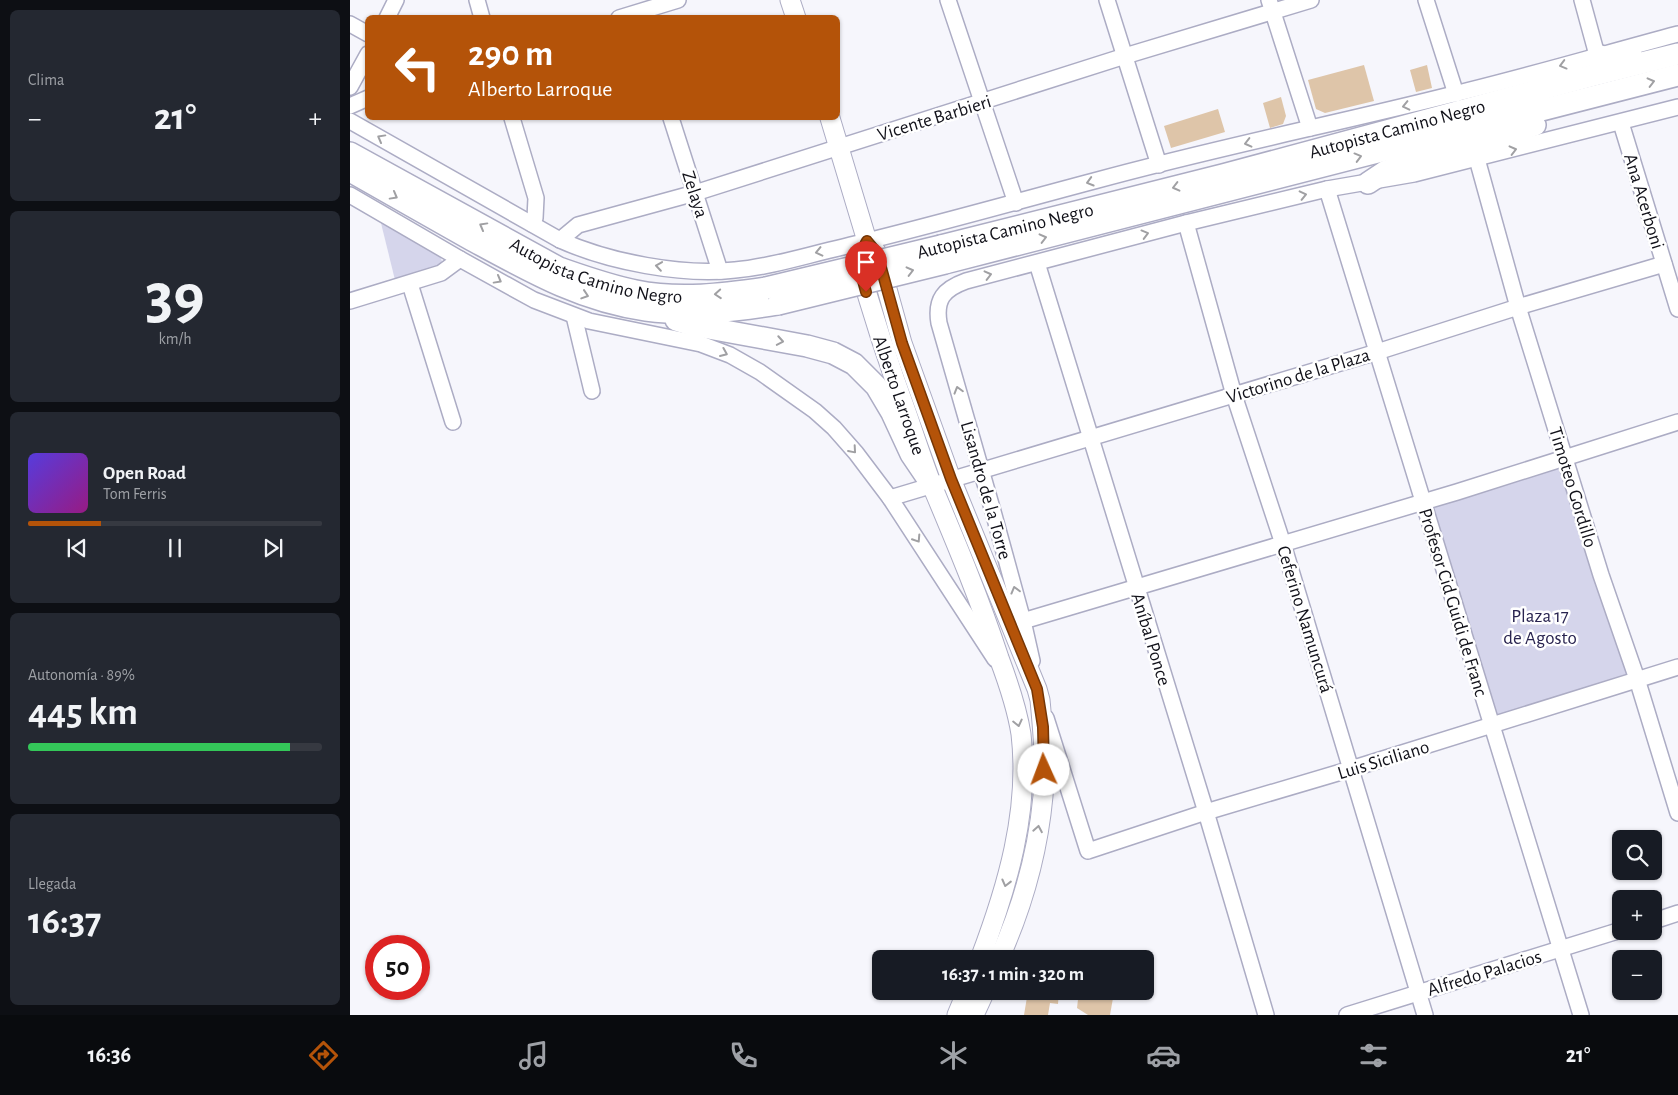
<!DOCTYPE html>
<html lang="es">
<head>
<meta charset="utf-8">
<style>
  body { margin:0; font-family:"Alegreya Sans",sans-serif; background:#242831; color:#f1f3f6; height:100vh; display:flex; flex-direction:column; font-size:19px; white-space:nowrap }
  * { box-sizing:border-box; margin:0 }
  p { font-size:16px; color:#9ea1a6 }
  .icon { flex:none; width:28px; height:28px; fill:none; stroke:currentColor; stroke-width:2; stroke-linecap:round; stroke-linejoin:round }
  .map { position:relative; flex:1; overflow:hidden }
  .panel { display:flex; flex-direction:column; gap:10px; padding:10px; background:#0d0f14; width:350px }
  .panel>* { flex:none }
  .banner { position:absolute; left:15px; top:15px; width:475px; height:105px; border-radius:8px; box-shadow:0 1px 4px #0004; background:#b45309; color:#fff; overflow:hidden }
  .fabs { position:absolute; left:1262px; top:830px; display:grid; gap:10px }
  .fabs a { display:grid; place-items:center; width:50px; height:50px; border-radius:8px; background:#171b24; box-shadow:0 1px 4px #0004; font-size:25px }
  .speed { position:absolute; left:15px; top:935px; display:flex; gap:10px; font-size:25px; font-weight:700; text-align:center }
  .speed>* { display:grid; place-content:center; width:65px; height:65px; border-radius:50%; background:#171b24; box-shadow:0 1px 4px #0004; line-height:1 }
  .speed .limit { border:8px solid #d22; background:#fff; color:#111 }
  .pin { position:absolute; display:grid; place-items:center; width:42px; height:42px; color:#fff; margin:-51px -21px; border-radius:50% 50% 50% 0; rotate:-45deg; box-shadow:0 0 5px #0007 }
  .pin .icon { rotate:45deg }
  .me { position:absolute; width:55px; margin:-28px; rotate:358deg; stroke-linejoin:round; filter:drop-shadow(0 0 4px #0008) }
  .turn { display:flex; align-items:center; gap:18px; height:105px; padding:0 20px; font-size:22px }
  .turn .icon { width:65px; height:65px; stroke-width:2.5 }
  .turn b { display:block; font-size:35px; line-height:42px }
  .big { font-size:38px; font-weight:700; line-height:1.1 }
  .panel .card { flex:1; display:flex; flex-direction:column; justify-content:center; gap:8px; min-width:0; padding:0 18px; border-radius:8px; background:#242831 }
  .panel .dial { align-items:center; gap:0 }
  .dial b { font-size:65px; line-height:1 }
  .song { display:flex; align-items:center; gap:15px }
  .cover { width:60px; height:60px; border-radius:8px; background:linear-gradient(135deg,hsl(250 70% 55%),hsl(310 70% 35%)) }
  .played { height:5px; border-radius:2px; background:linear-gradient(90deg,#b45309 25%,#363941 25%) }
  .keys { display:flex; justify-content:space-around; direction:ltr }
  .heat { display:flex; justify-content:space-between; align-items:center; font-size:28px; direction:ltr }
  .charge { height:8px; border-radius:4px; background:linear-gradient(90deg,#34c759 89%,#363941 0) }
  .trip { position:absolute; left:522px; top:950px; width:282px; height:50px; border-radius:8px; background:#171b24; box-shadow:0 1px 4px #0004; font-weight:700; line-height:50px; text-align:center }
  .tab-bar { display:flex; height:80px; justify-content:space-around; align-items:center; background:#090b0e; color:#9ea1a6 }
  .tab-bar .icon { width:35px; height:35px }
  .tab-bar .selected { color:#b45309 }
  .tab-bar b { font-size:22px; color:#f1f3f6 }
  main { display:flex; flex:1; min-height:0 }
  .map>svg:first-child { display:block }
</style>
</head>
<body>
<main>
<section class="panel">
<div class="card"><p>Clima</p>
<div class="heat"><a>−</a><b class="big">21°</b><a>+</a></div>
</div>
<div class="card dial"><b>39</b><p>km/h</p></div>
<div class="card">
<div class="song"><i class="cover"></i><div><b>Open Road</b><p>Tom Ferris</p></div></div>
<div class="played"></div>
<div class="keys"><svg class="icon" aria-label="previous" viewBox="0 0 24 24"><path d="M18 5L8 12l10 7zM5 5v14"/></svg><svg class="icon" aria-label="pause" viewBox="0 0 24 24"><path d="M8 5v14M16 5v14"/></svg><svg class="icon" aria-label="next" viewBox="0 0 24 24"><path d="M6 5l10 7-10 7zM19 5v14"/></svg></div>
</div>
<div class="card"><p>Autonomía · 89%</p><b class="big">445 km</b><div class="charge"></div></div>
<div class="card"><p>Llegada</p><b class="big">16:37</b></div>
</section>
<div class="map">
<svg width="1328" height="1015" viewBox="0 0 1328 1015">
  <rect width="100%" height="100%" fill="#f6f6fc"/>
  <!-- green -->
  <g fill="#d5d5eb">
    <polygon points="30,219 88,252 92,261 87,269 45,280"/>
    <polygon points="1215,458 1287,679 1142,724 1073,502"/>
  </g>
  <!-- building -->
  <g fill="#dec5a9">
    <polygon points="1014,65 1024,101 975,113 966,109 958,80"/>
    <polygon points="1077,65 1082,88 1066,92 1060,70"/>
    <polygon points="931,97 936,116 933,124 920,128 913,103"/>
    <polygon points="868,109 875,132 821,148 814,126"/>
    <polygon points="678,991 709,991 708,1004 700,1003 698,1015 674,1015"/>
    <polygon points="729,991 759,991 763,998 760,1015 738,1015 727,1008"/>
  </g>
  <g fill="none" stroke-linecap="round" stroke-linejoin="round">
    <defs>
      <g id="minor">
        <polyline points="127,0 132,18"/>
        <polyline points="598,0 666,203"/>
        <polyline points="757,0 809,165"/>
        <polyline points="919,0 960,128"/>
        <polyline points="1076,0 1106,94"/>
        <polyline points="1232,0 1247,55"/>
        <polyline points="37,18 46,0"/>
        <polyline points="269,18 328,0"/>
        <polyline points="0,24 18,34"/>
        <polyline points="0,87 18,54"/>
        <polyline points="0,106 18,98"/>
        <polyline points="162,118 186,198 185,218 182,224"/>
        <polyline points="321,118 370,271"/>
        <path d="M0 121 210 240C259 262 332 276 385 270 421 267 457 255 493 247 577 227 661 203 744 181 864 148 985 124 1104 94 1179 76 1253 54 1328 34"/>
        <polyline points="1271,123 1328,309"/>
        <polyline points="1127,159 1168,307 1251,575 1287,679 1328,813"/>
        <polyline points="977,189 1231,1015"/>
        <polyline points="0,195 110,259 184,300 239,321 351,344 380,355 410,372 465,411 484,428 506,453 540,498 645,659"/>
        <polyline points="836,223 884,395 933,544 1075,1015"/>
        <polyline points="210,240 228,225 345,193 775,56 961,0"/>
        <polyline points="687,263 856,812 916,1015"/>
        <polyline points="60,284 103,422"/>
        <polyline points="0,301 91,273 110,259"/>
        <polyline points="224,316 242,391"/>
        <polyline points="540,498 1027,352 1168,307 1314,264"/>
        <polyline points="673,621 1107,492 1328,422"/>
        <path d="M682 661 673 621 644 515 589 323C585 299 594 289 616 281L836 223 977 189 1064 174 1328 107"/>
        <polyline points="696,718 738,851 856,812 1001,769 1328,667"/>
        <polyline points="1304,921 1328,913"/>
        <polyline points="997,1015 1271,930"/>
      </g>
      <g id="major">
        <polyline points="440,0 446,18"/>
        <path d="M480 118 517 241 527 253 552 343 601 479 687 689 690 700C693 732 696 764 693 796 688 851 672 908 649 959"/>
        <path d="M517 241 507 259C522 313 539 365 558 417 566 441 574 465 583 488 607 545 630 600 649 658 658 682 667 708 671 734 680 811 657 888 630 959"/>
        <polyline points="607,1015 617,991"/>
        <polyline points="624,1015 635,991"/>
      </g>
      <g id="highway">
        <polyline points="1247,55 1260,59 1281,54"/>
        <path id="s1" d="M0 153 209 268C235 277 260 286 286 291 330 300 373 294 416 288"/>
        <path d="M0 171C41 194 81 217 122 240 179 271 231 301 296 310 340 316 385 311 428 304"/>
        <polyline points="1018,183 1036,171 1185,125"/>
        <path id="s2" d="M591 246 873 175 1244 75 1328 54"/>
        <polyline points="595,263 1328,75"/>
        <polyline points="326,320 342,325 457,346 483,353 504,364 526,386 542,413 561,454 582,485"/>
      </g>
    </defs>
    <!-- minor casing -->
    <use href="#minor" stroke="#acacc4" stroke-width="18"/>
    <!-- major casing -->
    <use href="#major" stroke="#acacc4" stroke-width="21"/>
    <!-- highway casing -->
    <use href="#highway" stroke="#acacc4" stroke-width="24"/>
    <!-- minor -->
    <use href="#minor" stroke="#fff" stroke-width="15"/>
    <!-- major -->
    <use href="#major" stroke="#fff" stroke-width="19"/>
    <!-- highway -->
    <use href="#highway" stroke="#fff" stroke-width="21"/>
    <defs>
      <g id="highway-bridge">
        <polyline points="416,288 591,246"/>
        <polyline points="428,304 595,263"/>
      </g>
    </defs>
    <!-- highway-bridge casing -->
    <use href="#highway-bridge" stroke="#acacc4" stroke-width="24" stroke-linecap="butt"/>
    <!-- highway-bridge -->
    <use href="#highway-bridge" stroke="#fff" stroke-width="21"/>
  </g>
  <!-- one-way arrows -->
  <defs><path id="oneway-chevron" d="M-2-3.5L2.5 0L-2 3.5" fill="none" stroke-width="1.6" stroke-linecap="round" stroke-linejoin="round" transform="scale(1.25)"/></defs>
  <g stroke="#a0a0a3">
    <use href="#oneway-chevron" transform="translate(1213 65) rotate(165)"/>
    <use href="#oneway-chevron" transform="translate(1301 82) rotate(-14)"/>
    <use href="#oneway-chevron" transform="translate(1056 106) rotate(167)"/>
    <use href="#oneway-chevron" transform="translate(31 138) rotate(-151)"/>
    <use href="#oneway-chevron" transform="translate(898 143) rotate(166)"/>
    <use href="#oneway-chevron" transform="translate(1163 150) rotate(-14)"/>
    <use href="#oneway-chevron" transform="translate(1008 157) rotate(-15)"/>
    <use href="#oneway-chevron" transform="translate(740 182) rotate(164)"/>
    <use href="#oneway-chevron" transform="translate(826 187) rotate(166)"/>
    <use href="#oneway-chevron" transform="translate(953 195) rotate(-13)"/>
    <use href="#oneway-chevron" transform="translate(44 196) rotate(29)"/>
    <use href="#oneway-chevron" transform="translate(133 226) rotate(-151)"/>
    <use href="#oneway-chevron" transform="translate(795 234) rotate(-15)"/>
    <use href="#oneway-chevron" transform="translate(693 238) rotate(-14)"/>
    <use href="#oneway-chevron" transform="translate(469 252) rotate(167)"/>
    <use href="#oneway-chevron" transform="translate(309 266) rotate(-172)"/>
    <use href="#oneway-chevron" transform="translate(560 271) rotate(-14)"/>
    <use href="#oneway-chevron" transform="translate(638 275) rotate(-14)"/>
    <use href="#oneway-chevron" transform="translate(148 280) rotate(29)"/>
    <use href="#oneway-chevron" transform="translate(368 294) rotate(176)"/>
    <use href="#oneway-chevron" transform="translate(235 295) rotate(18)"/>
    <use href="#oneway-chevron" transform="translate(430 341) rotate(10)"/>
    <use href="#oneway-chevron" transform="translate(374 353) rotate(23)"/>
    <use href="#oneway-chevron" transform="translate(608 390) rotate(-106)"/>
    <use href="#oneway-chevron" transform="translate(503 450) rotate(49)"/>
    <use href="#oneway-chevron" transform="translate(567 539) rotate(57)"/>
    <use href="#oneway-chevron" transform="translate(665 590) rotate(-105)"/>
    <use href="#oneway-chevron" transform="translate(668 723) rotate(77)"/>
    <use href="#oneway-chevron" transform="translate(688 829) rotate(-80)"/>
    <use href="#oneway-chevron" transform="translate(656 883) rotate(104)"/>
  </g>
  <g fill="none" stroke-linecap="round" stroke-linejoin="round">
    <defs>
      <polyline id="route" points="516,292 507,259 517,241 527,253 552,343 601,479 687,689 693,727 694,770"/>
    </defs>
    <!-- route casing -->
    <use href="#route" stroke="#753606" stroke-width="12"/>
    <!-- route -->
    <use href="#route" stroke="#b45309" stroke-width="9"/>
  </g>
  <g text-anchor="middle" stroke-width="5" stroke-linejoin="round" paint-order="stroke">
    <!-- street labels -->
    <g font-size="19" fill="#111119" stroke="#fff">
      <text transform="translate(584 117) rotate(-17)" y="7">Vicente Barbieri</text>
      <text dy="7" stroke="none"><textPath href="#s2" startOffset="471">Autopista Camino Negro</textPath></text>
      <text transform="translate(346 194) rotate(72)" y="7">Zelaya</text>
      <text transform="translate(1295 201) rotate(73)" y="7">Ana Acerboni</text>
      <text transform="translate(655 230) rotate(-14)" y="7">Autopista Camino Negro</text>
      <text dy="7" stroke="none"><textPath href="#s1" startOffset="275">Autopista Camino Negro</textPath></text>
      <text transform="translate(948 375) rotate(-17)" y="7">Victorino de la Plaza</text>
      <text transform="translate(550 395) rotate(71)" y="7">Alberto Larroque</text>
      <text transform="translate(1224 487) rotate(73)" y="7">Timoteo Gordillo</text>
      <text transform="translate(637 490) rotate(74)" y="7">Lisandro de la Torre</text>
      <text transform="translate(1104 602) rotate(73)" y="7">Profesor Cid Guidi de Franc</text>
      <text transform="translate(956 619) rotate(73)" y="7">Ceferino Namuncurá</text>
      <text transform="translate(802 639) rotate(73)" y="7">Aníbal Ponce</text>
      <text transform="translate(1033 759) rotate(-17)" y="7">Luis Siciliano</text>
      <text transform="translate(1134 972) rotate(-17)" y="7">Alfredo Palacios</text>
    </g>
    <!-- park labels -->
    <g font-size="19" fill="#28234f" stroke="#fff">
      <text x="1190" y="622">Plaza 17<tspan x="1190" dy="22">de Agosto</tspan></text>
    </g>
  </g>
</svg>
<div class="fabs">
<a><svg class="icon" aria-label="search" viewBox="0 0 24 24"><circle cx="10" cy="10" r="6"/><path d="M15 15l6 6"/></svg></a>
<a>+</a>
<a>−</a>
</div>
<div class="speed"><div class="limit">50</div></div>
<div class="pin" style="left:516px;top:292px;background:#d93025"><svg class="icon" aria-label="arrive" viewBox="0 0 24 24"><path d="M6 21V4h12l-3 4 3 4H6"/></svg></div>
<svg class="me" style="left:694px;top:770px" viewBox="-20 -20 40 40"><circle r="19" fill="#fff"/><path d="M0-13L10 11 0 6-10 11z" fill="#b45309"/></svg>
<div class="trip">16:37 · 1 min · 320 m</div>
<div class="banner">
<div class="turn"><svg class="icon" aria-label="left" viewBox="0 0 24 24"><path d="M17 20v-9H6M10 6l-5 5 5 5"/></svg><div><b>290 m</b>Alberto Larroque</div></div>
</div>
</div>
</main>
<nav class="tab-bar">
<b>16:36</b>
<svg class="icon selected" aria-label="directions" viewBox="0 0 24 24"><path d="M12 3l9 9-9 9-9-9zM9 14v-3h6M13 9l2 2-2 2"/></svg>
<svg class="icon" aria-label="music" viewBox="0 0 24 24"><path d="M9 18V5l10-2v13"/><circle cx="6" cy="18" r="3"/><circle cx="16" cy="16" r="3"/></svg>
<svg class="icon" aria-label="phone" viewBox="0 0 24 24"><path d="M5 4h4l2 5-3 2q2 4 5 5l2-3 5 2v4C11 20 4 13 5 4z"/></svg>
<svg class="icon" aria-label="climate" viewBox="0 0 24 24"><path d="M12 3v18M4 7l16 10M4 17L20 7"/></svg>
<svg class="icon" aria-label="car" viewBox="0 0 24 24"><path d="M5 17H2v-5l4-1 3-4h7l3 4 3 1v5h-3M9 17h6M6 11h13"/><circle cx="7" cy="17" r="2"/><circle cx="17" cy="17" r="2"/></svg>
<svg class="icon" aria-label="filters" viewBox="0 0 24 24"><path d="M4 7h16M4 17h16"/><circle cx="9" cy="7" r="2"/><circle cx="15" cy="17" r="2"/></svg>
<b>21°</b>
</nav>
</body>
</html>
